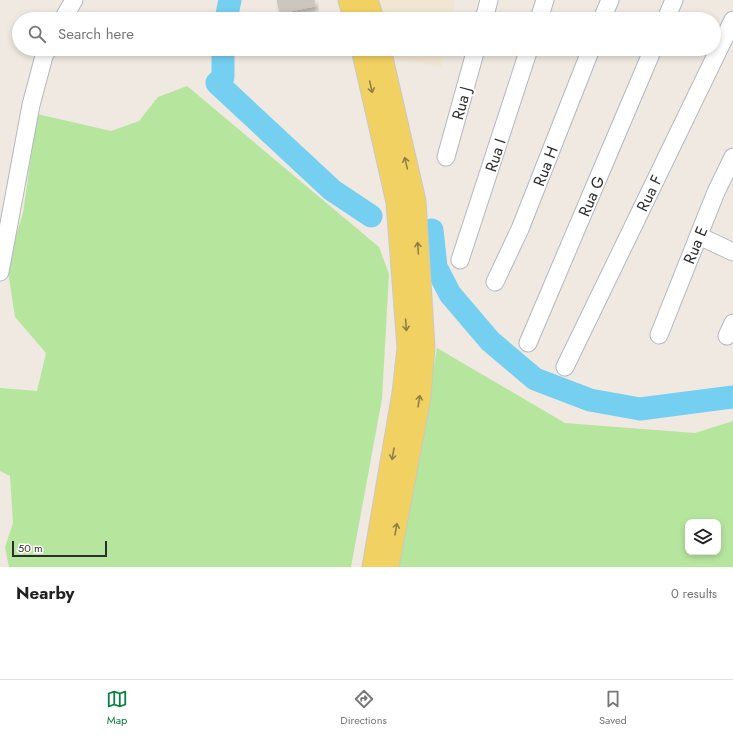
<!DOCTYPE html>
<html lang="en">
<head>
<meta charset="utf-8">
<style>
  body { margin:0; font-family:Jost,sans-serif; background:#f6f6f6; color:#222 }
  .controls { position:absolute; right:12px; bottom:12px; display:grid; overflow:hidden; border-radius:8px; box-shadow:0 2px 6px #0003 }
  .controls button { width:36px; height:36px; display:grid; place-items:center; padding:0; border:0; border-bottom:1px solid #e0e0e0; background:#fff; color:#222; font:20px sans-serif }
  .scale { position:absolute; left:12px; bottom:10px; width:95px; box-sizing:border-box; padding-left:4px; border:2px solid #2e2e2e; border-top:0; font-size:11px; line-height:14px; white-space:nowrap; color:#2e2e2e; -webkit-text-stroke:3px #fff; paint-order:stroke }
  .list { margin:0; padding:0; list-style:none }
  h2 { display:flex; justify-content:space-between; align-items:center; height:52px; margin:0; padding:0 16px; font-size:17px }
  h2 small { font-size:13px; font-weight:400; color:#767676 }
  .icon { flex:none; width:22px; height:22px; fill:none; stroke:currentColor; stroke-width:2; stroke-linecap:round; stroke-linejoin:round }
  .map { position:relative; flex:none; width:733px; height:567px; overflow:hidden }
  .search { position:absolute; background:#fff; box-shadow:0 2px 6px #0003; left:12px; right:12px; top:12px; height:44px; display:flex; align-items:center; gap:10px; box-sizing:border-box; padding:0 14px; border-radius:22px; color:#767676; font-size:15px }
  .sheet { height:112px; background:#fff }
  nav { display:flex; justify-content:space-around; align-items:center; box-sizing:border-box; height:56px; border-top:1px solid #e0e0e0; background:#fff; font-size:11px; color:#767676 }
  nav a { display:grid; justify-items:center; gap:2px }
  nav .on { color:#0b8043 }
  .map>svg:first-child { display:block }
</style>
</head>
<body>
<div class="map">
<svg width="733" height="567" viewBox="0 0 733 567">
  <defs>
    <filter id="shadow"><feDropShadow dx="2.5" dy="4.5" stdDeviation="2" flood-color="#0004"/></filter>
  </defs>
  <rect width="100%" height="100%" fill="#efe9e1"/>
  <g fill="#f0e6d1">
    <polygon points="374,0 455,0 451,19 380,19"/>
    <polygon points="386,49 445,49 441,67 387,58"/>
  </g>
  <g fill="#b6e59e" fill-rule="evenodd">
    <polygon points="187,86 379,247 389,274 382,399 351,567 9,567 5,547 13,523 10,476 0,471 0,388 37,391 46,353 15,317 7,265 23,213 37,114 111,131 139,121 158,97"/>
    <path d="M 437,348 L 565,423 L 695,433 L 733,421 L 733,567 L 397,567 ZM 688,522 L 718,522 L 718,552 L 688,552 Z"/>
  </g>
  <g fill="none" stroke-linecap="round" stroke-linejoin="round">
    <g stroke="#75cff0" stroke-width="23">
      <polyline points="226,19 230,0"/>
      <polyline points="223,49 223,77 217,83 332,190 371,216"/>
      <polyline points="432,230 436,267 450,294 490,341 535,379 590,400 640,409 733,397"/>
    </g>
  </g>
  <polygon fill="#cbc7bf" stroke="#cbc5ba" filter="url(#shadow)" points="277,0 314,0 315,6 280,13"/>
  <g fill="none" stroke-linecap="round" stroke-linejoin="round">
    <g stroke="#b4b7c1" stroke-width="19">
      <g id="minor">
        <polyline points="63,19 74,0"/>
        <polyline points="484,19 489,0"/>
        <polyline points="539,19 545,0"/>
        <polyline points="602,19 610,0"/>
        <polyline points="666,19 674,0"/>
        <polyline points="446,157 476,49"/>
        <polyline points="699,236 733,252"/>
        <polyline points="460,260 529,49"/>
        <polyline points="0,272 31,105 44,56 48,49"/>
        <polyline points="495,282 520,229 591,49"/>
        <polyline points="659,335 716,192 733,157"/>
        <polyline points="727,336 733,323"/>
        <polyline points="528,343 653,49"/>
        <polyline points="565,367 733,20"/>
      </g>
    </g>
    <g stroke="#c9c9c9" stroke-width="23">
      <g id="major">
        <polyline points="349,0 355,19"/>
        <polyline points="367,0 373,19"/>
        <polyline points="362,49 397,202 408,348 403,393 373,567"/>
        <polyline points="380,49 415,201 424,347 420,397 388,567"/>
      </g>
    </g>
    <use href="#minor" stroke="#fff" stroke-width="17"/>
    <use href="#major" stroke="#f2d163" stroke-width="21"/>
  </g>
  <defs><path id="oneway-shaft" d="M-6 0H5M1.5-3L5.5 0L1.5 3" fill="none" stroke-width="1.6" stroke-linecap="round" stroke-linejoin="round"/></defs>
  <g stroke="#908048">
    <use href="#oneway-shaft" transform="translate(371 87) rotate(77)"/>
    <use href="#oneway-shaft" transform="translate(406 163) rotate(-103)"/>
    <use href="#oneway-shaft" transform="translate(418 248) rotate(-94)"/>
    <use href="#oneway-shaft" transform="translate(406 325) rotate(86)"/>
    <use href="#oneway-shaft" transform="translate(419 401) rotate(-81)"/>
    <use href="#oneway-shaft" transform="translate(393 454) rotate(100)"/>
    <use href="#oneway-shaft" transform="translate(396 529) rotate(-80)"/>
  </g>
  <g text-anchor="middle" stroke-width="3.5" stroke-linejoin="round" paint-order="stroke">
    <g font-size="16" fill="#2e2e2e" stroke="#fff">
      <text transform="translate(461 103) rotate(-75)" y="6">Rua J</text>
      <text transform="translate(495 155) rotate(-72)" y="6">Rua I</text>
      <text transform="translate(545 166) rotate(-69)" y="6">Rua H</text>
      <text transform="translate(649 193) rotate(-64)" y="6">Rua F</text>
      <text transform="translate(591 196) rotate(-67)" y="6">Rua G</text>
      <text transform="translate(695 245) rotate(-68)" y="6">Rua E</text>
    </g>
  </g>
</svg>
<div class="controls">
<button><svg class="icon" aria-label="layers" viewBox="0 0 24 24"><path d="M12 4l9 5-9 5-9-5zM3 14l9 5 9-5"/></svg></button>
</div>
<div class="scale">50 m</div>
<div class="search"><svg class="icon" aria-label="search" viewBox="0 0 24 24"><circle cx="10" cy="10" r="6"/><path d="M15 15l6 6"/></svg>Search here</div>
</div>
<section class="sheet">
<h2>Nearby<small>0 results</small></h2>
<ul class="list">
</ul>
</section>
<nav>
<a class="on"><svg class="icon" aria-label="map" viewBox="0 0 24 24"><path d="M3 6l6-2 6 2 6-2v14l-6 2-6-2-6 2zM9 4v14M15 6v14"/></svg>Map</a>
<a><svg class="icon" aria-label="directions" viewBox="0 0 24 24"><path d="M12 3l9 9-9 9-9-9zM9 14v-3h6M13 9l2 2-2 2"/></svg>Directions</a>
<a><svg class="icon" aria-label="saved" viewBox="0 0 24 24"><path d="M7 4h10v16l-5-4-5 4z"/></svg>Saved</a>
</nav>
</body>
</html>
